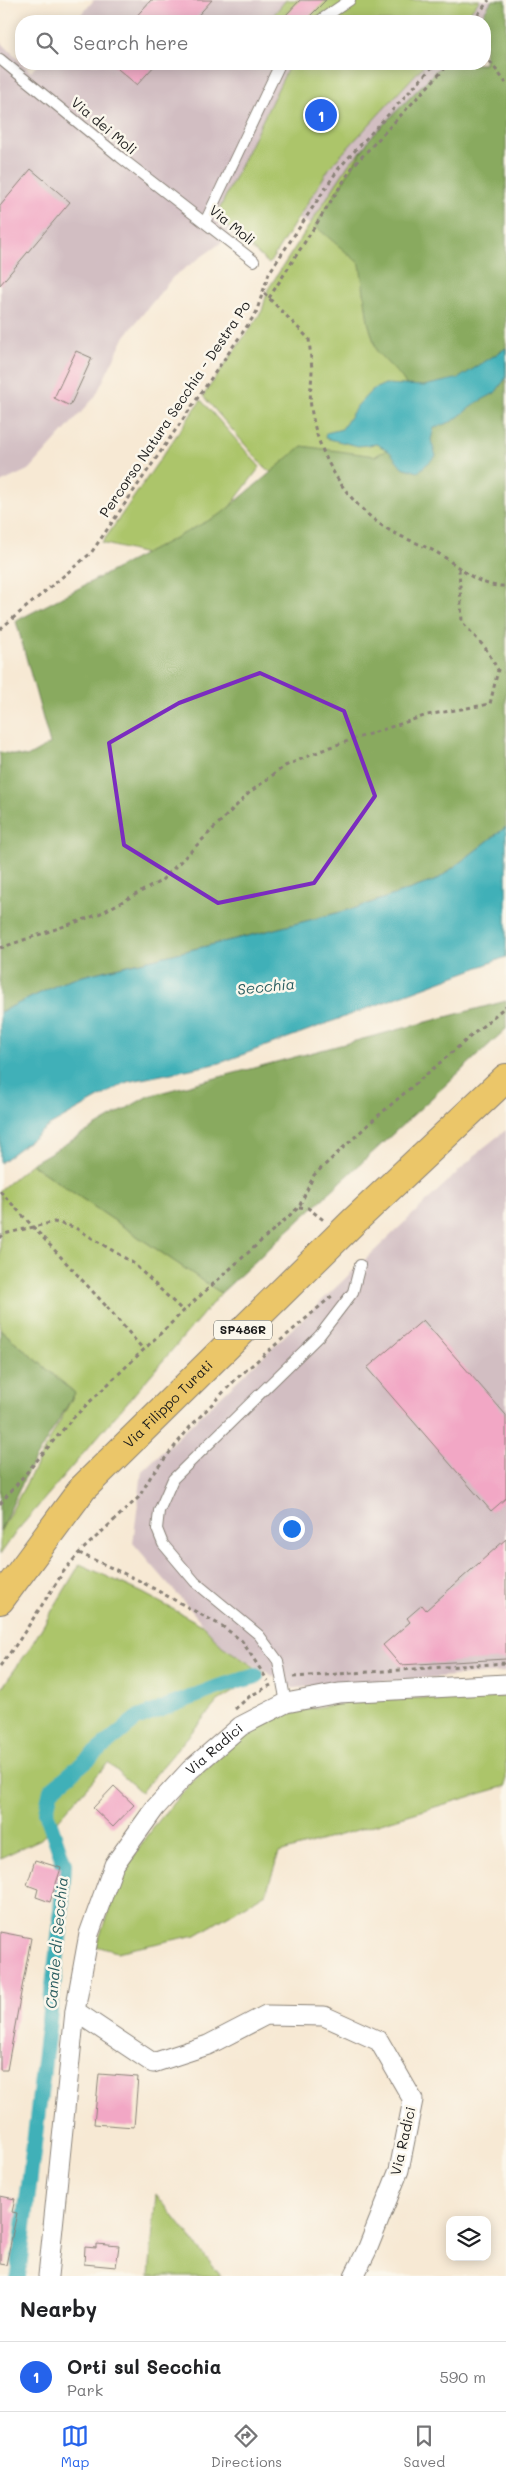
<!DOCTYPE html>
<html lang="en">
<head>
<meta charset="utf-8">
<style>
  body { margin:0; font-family:Mali,sans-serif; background:#f6f6f6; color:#202124 }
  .controls { position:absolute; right:15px; bottom:15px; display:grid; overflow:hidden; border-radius:10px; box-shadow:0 2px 12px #0003 }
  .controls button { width:45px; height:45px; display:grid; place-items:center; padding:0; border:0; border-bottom:1px solid #e0e0e0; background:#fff; color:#202124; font:25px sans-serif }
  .you { position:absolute; left:291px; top:1528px; width:18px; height:18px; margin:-12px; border:4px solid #fff; border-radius:50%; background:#1a73e8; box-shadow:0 0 0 8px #1a73e833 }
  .badge { display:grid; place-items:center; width:32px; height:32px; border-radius:50%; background:#2563eb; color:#fff; font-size:16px; font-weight:700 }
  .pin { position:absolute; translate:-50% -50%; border:2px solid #fff; box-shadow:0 1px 5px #0006 }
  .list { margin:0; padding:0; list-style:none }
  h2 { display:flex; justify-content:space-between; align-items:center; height:65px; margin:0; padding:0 20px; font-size:21px }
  h2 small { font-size:16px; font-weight:400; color:#757577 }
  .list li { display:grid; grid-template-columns:32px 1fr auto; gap:15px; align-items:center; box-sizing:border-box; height:70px; padding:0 20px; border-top:1px solid #e0e0e0 }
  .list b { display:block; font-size:19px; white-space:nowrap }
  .list p { margin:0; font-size:16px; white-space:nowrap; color:#757577 }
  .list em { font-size:16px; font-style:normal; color:#757577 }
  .icon { flex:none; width:28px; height:28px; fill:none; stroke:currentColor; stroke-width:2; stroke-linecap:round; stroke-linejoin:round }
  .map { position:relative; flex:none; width:506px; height:2276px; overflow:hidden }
  .search { position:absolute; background:#fff; box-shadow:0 2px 12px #0003; left:15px; right:15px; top:15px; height:55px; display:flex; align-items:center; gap:12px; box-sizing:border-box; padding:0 18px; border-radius:20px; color:#757577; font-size:19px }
  .sheet { height:135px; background:#fff }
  nav { display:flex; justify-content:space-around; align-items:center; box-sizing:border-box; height:70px; border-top:1px solid #e0e0e0; background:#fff; font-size:14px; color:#757577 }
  nav a { display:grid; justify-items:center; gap:2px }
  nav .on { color:#2563eb }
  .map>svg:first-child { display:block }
</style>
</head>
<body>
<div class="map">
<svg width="506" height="2276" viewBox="0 0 506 2276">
  <rect width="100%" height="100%" fill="#fbf7ec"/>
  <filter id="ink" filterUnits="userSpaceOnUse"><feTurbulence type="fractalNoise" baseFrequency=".02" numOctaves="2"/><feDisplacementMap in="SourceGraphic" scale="10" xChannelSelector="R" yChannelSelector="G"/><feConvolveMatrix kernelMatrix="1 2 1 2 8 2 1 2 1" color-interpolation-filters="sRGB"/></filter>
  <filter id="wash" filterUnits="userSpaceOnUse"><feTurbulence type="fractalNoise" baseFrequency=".0096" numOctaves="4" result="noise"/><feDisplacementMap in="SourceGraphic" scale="20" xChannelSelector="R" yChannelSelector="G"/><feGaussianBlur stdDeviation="1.12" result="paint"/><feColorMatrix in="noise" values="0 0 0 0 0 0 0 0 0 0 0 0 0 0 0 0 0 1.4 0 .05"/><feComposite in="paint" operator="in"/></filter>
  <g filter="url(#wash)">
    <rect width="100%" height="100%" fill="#f7e9d4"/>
    <g fill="#d2bec2">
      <polygon points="94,0 492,0 479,21 75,21"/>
      <polygon points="0,41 31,72 38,64 443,64 315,226 276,210 232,235 173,277 125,336 95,397 30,469 0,483"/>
      <polygon points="506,1130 506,1672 293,1688 222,1646 133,1543 142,1471 483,1148"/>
    </g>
    <g fill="#acc56b" stroke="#647044">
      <polygon points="286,0 480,0 462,21 274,21 270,19"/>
      <polygon points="290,64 425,64 330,167 269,264 216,216"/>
      <polygon points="442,64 485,64 506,634 265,468 203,396 262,311 268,289 349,164"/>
      <polygon points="201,400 260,467 207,537 157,557 102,543"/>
      <polygon points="31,1164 221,1293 16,1532 0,1555 0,1532 75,1393 0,1329 0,1190"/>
      <polygon points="80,1564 143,1593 204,1626 222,1646 264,1673 218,1701 141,1792 108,1763 41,1839 0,1858 0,1690 28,1651"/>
      <path d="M 506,1696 L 506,1786 L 279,1853 L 266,1893 L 196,1935 L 117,1952 L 96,1946 C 104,1926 110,1905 118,1885 C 145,1827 226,1732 288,1714 C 356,1695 435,1699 506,1696 Z"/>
      <polygon points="156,2194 216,2270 221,2276 149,2276"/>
    </g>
    <g fill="#89aa5f" stroke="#52633e">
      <polygon points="492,0 506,0 506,827 437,880 356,908 256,934 70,979 0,1012 0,752 27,757 50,744 16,621 221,514 302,446 375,456 416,435 421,408 402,378 377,352 368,322 360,264 315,226 370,138 443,64 485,64 485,21 479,21"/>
      <polygon points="506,1001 506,1029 221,1293 31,1164 148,1096"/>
      <polygon points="0,1329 75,1393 28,1471 0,1531"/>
    </g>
    <g fill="#40b0b8" stroke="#2e666a">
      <polygon points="506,348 506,378 495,393 476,403 453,421 434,428 431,440 436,456 418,472 402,467 390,452 377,444 358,446 325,438 326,433 342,429 357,406 372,390 385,384 424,386 459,378"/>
      <polygon points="506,827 506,957 220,1063 127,1082 49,1126 0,1163 0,1012 70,979 256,934 356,908 437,880"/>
    </g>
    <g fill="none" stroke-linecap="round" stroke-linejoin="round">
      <polyline stroke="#40b0b8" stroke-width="16" points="18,2276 60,1929 64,1864 46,1812 51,1790 136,1719 218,1687 256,1676"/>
    </g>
    <g id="blocks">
      <g fill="#f2a7c5">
        <polygon points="151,0 212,0 193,21 132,21"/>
        <polygon points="300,0 326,0 305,21 292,21 286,15"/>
        <polygon points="112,64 156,64 137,85"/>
        <polygon points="31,169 70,202 0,285 0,206"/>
        <polygon points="76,351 92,358 70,406 54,398"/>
        <polygon points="423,1320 506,1415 506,1498 491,1511 367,1368"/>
        <polygon points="506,1539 506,1659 400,1665 383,1645 410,1622 407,1618 422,1605 426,1610"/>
        <polygon points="114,1786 134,1805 113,1827 93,1808"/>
        <polygon points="35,1860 61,1868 50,1902 36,1897 38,1889 27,1885"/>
        <polygon points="0,1932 31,1938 7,2070 0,2070"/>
        <polygon points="99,2074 138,2077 134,2127 94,2124"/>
        <polygon points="0,2196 15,2199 12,2212 17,2213 6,2265 0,2264"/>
        <polygon points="96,2244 119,2246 116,2267 84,2264 85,2247 96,2248"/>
      </g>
    </g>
  </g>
  <g filter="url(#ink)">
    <use href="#blocks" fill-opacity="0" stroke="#8a8278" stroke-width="1"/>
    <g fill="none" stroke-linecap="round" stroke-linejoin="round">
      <g stroke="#8a8278" stroke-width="12">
        <g id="service">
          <polyline points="319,21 350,0"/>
          <polyline points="0,59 120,157 254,261"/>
          <polyline points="205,222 280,64"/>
          <polyline points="286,1703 278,1661 259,1635 195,1582 163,1544 157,1529 159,1511 173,1479 320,1335 353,1292 360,1265"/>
        </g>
      </g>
      <g stroke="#8a8278" stroke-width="21">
        <g id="minor">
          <polyline points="75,2011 153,2063 208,2045 266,2015 324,2016 379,2041 413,2100 399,2170 367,2250 354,2276"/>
          <path id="s1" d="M 48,2276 L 75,2011 L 89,1934 L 114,1865 L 155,1808 L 190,1770 L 241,1726 L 286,1703 L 339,1693 L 506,1684"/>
        </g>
      </g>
      <g stroke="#8a8278" stroke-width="30">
        <g id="primary">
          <path id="s2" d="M 0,1600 L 83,1488 L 353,1222 L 506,1078"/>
        </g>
      </g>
      <g stroke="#8a8278" stroke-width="3" stroke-dasharray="4 4" stroke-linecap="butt">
        <polyline points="473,21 489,0"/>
        <polyline points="485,55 506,83"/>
        <path d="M 264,293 L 309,339 C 310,349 311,359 312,369 C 312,382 309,395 311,407 C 317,454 345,501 384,527 C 401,538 419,543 436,552 C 459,565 477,588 506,586"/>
        <polyline points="269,298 354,165 449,64"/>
        <polyline points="0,629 91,553 256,313 269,273 339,168 435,64"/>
        <polyline points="0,948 97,915 161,881 250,792 285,766 330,747 427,715 490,704 498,670 486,649 462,622 459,569"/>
        <polyline points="299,1207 308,1208 326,1222"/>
        <polyline points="0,1238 4,1234 54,1222 74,1227 133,1263 183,1311"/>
        <polyline points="107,1307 143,1349"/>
        <polyline points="0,1504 72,1419 192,1303 299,1207 314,1175 372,1121 506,1006"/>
        <polyline points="79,1553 138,1580 222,1626 242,1641 268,1681"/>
        <polyline points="0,1666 18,1642 64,1571 79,1553 139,1497 151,1476 190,1427 236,1379 333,1295"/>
        <polyline points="293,1677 506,1663"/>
        <polyline points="235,1709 250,1696 271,1685"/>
      </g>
      <use href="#service" stroke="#fff" stroke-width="10"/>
      <use href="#minor" stroke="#fff" stroke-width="19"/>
      <use href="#primary" stroke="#ebc669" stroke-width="28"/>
      <polyline stroke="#8a8278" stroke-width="3" stroke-dasharray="4 4" stroke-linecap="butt" points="0,1191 107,1307"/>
    </g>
  </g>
  <path fill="none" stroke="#7b2cbf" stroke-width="4" stroke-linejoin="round" d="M 260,673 L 344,711 L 375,796 L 314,883 L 218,903 L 124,845 L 109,743 L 179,703 Z"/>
  <g text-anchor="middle" stroke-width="5" stroke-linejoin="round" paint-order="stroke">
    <rect fill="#fbf7ec" stroke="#5f5e5a" stroke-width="1" x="214" y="1320.5" width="58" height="19" rx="4"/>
    <g font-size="12" font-weight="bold" fill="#1c1c1c">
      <text x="243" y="1334">SP486R</text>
    </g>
    <g font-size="14" fill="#1c1c1c" stroke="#fbf7ec">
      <text transform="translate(104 126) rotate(40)" y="5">Via dei Moli</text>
      <text transform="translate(232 225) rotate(39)" y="5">Via Moli</text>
      <text transform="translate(175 409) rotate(-56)" y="5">Percorso Natura Secchia - Destra Po</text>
      <text dy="5" stroke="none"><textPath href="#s2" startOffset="259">Via Filippo Turati</textPath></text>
      <text dy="5" stroke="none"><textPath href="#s1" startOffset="572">Via Radici</textPath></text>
      <text transform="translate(403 2141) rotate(-77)" y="5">Via Radici</text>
    </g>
    <g font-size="15" font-style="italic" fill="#2c5f62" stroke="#fbf7ec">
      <text transform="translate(266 987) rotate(-6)" y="5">Secchia</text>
      <text transform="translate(57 1943) rotate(-85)" y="5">Canale di Secchia</text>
    </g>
  </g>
</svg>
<div class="controls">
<button><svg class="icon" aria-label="layers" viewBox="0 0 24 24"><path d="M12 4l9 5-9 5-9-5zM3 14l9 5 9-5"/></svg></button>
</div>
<div class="you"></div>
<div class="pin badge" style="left:321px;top:115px">1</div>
<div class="search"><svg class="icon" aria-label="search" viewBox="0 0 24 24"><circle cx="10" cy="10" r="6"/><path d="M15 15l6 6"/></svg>Search here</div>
</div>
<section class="sheet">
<h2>Nearby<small></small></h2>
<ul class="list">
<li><span class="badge">1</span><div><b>Orti sul Secchia</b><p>Park</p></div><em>590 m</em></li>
</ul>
</section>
<nav>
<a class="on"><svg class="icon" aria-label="map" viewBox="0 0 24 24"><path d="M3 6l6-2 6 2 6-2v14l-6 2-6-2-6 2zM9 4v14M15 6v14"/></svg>Map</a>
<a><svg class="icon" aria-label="directions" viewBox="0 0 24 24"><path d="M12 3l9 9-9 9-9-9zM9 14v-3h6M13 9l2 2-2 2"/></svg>Directions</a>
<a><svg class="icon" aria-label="saved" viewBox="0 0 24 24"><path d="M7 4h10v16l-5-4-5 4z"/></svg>Saved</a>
</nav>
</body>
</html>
